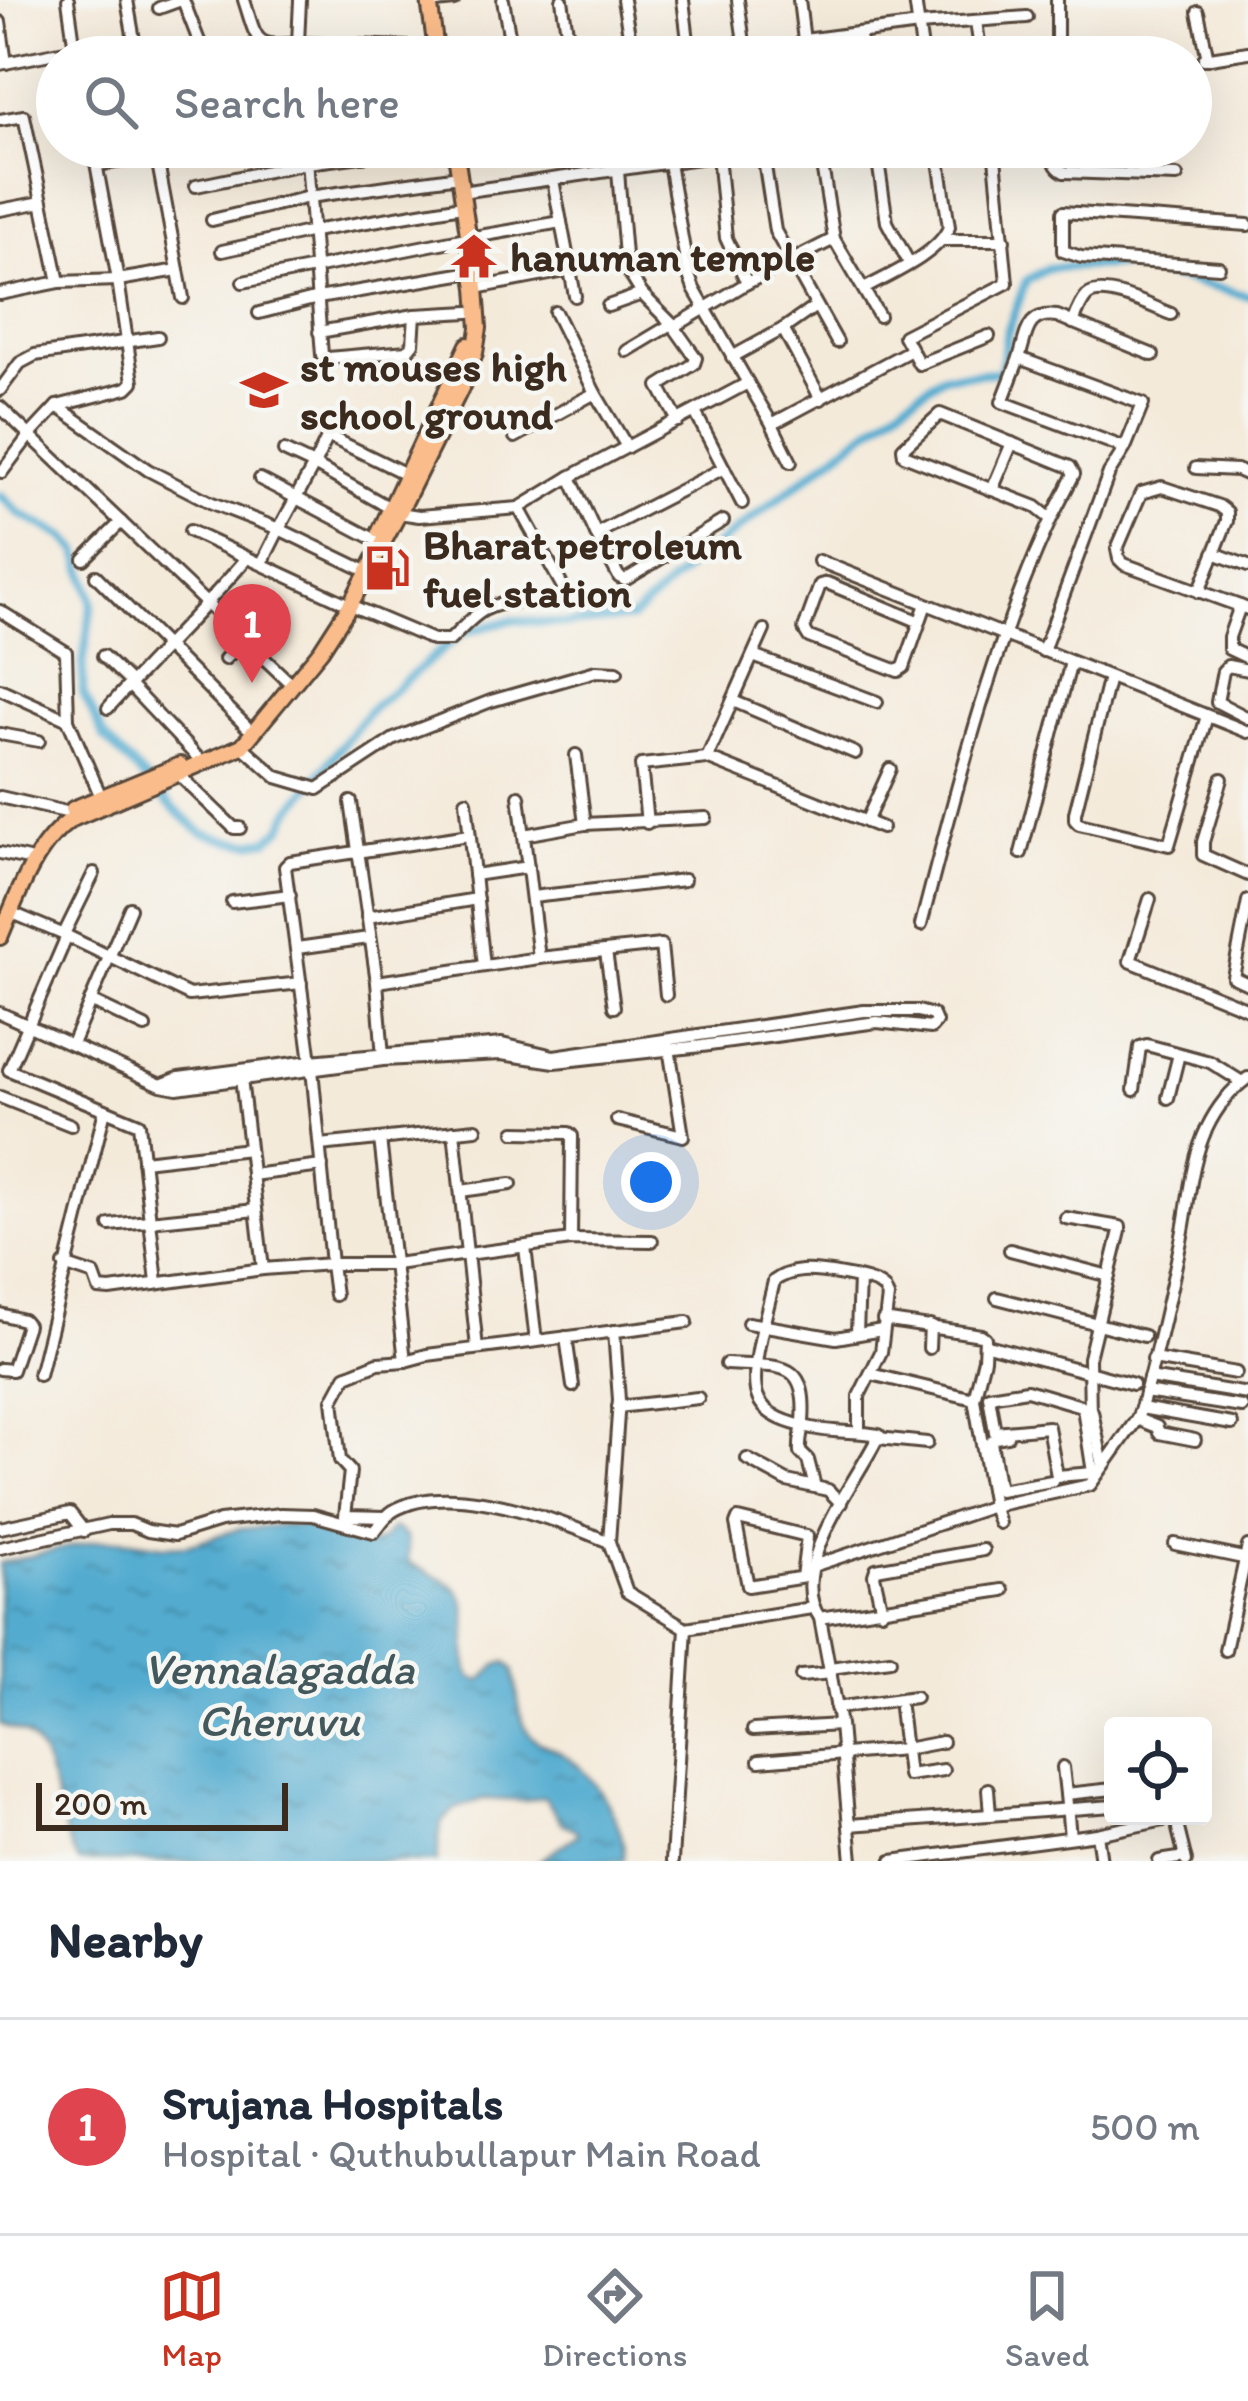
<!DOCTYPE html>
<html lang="en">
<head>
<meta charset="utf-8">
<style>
  body { margin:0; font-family:Itim,sans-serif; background:#f6f6f7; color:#1f2937 }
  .controls { position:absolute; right:36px; bottom:36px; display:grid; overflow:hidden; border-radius:12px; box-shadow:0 12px 48px #0002 }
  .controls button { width:108px; height:108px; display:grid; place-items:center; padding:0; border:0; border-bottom:3px solid #e0e1e3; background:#fff; color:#1f2937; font:60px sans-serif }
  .scale { position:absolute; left:36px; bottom:30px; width:252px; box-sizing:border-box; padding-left:12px; border:6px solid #3b2a1e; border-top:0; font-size:33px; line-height:42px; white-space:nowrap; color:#3b2a1e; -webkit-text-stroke:9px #f6f6f2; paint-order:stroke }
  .you { position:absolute; left:651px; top:1182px; width:42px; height:42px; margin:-30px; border:9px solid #fff; border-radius:50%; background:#1a73e8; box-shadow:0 0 0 18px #1a73e833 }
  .badge { display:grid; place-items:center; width:78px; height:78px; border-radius:50%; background:#c8321e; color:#fff; font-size:39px; font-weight:700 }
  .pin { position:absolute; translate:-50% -99px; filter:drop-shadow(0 3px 6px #0008) }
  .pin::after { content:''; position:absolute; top:63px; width:42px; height:36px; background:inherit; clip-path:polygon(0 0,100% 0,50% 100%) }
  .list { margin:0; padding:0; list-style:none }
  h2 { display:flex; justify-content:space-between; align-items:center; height:156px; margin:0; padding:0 48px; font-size:51px }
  h2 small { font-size:39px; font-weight:400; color:#747a83 }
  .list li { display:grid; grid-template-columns:78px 1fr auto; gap:36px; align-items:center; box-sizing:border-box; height:216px; padding:0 48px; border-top:3px solid #e0e1e3 }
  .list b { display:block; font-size:45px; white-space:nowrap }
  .list p { margin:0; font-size:39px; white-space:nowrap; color:#747a83 }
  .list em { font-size:39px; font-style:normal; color:#747a83 }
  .icon { flex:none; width:66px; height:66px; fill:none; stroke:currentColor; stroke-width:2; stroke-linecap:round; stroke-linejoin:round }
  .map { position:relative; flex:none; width:1248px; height:1861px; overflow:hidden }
  .search { position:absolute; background:#fff; box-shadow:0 12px 48px #0002; left:36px; right:36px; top:36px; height:132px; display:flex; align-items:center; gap:30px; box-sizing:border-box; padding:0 42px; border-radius:66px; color:#747a83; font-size:45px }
  .sheet { height:372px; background:#fff }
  nav { display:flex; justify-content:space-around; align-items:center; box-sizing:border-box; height:168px; border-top:3px solid #e0e1e3; background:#fff; font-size:33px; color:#747a83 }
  nav a { display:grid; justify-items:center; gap:6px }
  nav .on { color:#c8321e }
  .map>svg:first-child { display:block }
</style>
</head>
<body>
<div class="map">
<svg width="1248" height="1861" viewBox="0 0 1248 1861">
  <defs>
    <pattern id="water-ripples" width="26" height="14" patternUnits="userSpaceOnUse" patternTransform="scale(3)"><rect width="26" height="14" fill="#52acd0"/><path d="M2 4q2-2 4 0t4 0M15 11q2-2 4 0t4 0" fill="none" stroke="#458ca8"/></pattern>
  </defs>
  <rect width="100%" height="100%" fill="#f6f6f2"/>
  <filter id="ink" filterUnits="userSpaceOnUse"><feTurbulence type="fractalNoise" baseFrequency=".00833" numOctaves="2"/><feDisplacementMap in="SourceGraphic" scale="24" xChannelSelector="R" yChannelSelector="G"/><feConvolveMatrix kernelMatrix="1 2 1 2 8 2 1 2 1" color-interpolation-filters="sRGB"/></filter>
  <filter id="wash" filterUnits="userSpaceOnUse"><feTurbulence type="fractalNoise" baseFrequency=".004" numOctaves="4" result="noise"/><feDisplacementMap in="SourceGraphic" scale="48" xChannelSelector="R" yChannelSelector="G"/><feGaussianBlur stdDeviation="2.7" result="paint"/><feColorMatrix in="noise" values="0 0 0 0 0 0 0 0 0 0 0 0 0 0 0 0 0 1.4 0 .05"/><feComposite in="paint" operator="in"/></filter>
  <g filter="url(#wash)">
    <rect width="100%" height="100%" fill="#f4eada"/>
    <path fill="url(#water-ripples)" stroke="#466b77" stroke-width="3" d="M 281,1525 L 305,1526 L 372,1544 L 383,1539 L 392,1528 C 409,1533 409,1546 408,1561 C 423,1574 445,1575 458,1591 C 475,1612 460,1651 470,1677 L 481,1681 L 497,1665 L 506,1662 L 513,1669 C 519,1690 516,1714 528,1732 C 536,1744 547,1745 559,1752 C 592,1769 626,1822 624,1860 L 539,1861 L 577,1835 L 576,1830 L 562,1823 L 544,1797 L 526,1801 L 483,1799 L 455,1809 L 441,1823 L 437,1861 L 78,1861 C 55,1827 55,1757 27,1736 C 20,1731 8,1728 0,1724 L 0,1563 L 95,1541 L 124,1540 L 165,1546 L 187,1545 L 239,1529 Z"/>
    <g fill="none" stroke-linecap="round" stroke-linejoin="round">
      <polyline stroke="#52acd0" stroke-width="9" points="0,495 20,514 65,537 78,551 92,601 83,664 83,693 104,737 173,808 201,832 231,841 250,843 268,840 282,828 289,813 369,711 462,633 512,620 564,624 632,618 690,566 909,399 944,376 1001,372 1007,333 1026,281 1048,268 1127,265 1248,296"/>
    </g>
  </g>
  <g filter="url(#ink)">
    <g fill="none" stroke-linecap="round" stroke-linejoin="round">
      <g stroke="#57473a" stroke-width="16">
        <g id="minor">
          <polyline points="68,0 76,57"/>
          <polyline points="127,0 137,57"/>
          <polyline points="183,0 202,49"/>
          <path d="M 244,0 C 257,39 253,49 298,43 L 301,57"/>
          <polyline points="300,0 298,43 436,48"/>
          <polyline points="503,0 513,57"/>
          <polyline points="562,0 571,57"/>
          <polyline points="623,0 633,57"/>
          <polyline points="683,0 690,57"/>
          <polyline points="738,0 746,57"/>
          <polyline points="799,0 806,57"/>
          <polyline points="915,0 923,57"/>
          <polyline points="436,2 454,0"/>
          <polyline points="159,8 181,0"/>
          <polyline points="1198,12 1208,59"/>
          <polyline points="976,21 981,57"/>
          <polyline points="0,22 6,63"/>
          <polyline points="859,33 862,57"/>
          <polyline points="804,40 919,25 1027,17"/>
          <polyline points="1057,57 1057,0"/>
          <polyline points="1204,59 1248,52"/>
          <polyline points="0,64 75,49"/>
          <polyline points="0,120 24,116 59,282"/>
          <polyline points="306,147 322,355 328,358 407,351 413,344 415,315"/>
          <polyline points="616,147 626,268 642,294 672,324 696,358 694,364 659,386 678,421"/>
          <polyline points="762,147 775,231 837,342"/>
          <polyline points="819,147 834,239 879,316"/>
          <polyline points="876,147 887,222 909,263"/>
          <path d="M 1053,147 C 1053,158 1054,167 1064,172 L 1177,176"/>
          <polyline points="669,163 688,273 694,289 748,383"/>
          <polyline points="97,165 209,147"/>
          <polyline points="553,180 575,296"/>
          <polyline points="196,186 307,163 432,147"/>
          <polyline points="461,192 776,147"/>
          <polyline points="0,210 42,202"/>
          <polyline points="212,220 309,197 452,177"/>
          <polyline points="468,238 561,222"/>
          <polyline points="943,240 1004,240"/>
          <polyline points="222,251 313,231 456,207"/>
          <polyline points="1219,267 1081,257 1063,251 1063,212 1248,225"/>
          <polyline points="178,270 183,298"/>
          <polyline points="243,282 461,239"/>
          <polyline points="747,283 834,239"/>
          <polyline points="476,288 571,270"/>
          <path d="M 864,289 C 889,275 939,254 949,227 L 937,147"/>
          <polyline points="0,294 59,282 118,280 178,270 155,147"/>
          <polyline points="608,306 642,294"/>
          <polyline points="816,306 783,329 821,399"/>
          <polyline points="555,312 595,393 627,447"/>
          <polyline points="259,313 318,298 466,273"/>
          <path d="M 1073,323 C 1076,315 1081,302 1087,296 C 1103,282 1153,307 1171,314"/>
          <polyline points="674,327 747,283 726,238 718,155"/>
          <polyline points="319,332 415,315 469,312"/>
          <polyline points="989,336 919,364 904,336 1007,283 994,147"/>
          <polyline points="627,351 672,324"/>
          <polyline points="732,357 783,329"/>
          <path d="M 1019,358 C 1027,334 1026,312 1057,316 L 1153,355"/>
          <polyline points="0,390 20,363 35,355 158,337"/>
          <polyline points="57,406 148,470 212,503 279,529 262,563"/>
          <polyline points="0,407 288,681"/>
          <polyline points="695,412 742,503"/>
          <polyline points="772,424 791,462"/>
          <polyline points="515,437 595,393"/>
          <polyline points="284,451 314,465 328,436 406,474"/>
          <polyline points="1196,468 1237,470 1248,475"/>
          <polyline points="2,472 29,436 57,406 127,388 133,382 118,280 93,147"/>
          <polyline points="570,477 596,534"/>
          <polyline points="260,479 376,540"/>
          <polyline points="992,490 1012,443"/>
          <polyline points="723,521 625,580 619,577 596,534 724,468"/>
          <polyline points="190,531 343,602"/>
          <polyline points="1214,553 1248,566"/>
          <polyline points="84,559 121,522"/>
          <polyline points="819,561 1248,732"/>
          <polyline points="368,572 279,529 314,465 399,513 419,516 519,508"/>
          <polyline points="96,576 247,727"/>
          <polyline points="1199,592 1227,521 1227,512 1219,506 1162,487 1141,493 1117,549 1119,559 1124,564 1248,609"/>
          <polyline points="570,600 519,508 570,477 748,383 772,424 911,350"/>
          <path d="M 350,605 L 433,640 L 450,640 C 475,616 481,604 518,602"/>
          <polyline points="1240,606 1229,637 1229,649 1248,658"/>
          <polyline points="0,611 66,652 68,720"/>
          <polyline points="920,622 827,583 820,585 804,629 809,637 898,671 904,667 926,604"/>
          <polyline points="240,634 271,601"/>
          <polyline points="1043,651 1109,473 1125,448 1002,402 1019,358 1143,404 1125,448"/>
          <polyline points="103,656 131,683"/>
          <polyline points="753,656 877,702"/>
          <polyline points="225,659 245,639"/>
          <polyline points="1248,670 1228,666 1223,671 1217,702 1248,718"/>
          <polyline points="1109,677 1075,813 1075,820 1079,824 1169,845 1207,716"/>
          <polyline points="129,685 198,758"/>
          <polyline points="0,689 68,720 101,797"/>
          <polyline points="733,701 855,753"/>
          <path d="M 108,708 C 154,657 203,610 247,558"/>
          <polyline points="0,734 39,741"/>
          <polyline points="242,746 277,777 318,789 394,739 491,701 596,671 617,672"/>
          <polyline points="576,755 585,824"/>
          <polyline points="707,758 764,630"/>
          <polyline points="179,775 234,828 240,828"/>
          <polyline points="1222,779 1203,842 1203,855 1248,875"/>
          <polyline points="519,796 539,958"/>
          <polyline points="0,797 66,812"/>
          <polyline points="466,801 484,966"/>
          <polyline points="351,802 377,982 383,1057"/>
          <polyline points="866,822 890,769"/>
          <polyline points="647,823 641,765 707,758 882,828"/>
          <polyline points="524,835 585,824 706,818"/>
          <polyline points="0,853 28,859"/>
          <polyline points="1021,853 1071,662"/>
          <polyline points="474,875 528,867"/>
          <polyline points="532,897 684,880"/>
          <polyline points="1150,899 1130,961 1248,1009"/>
          <polyline points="1248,901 1233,977 1248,984"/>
          <polyline points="232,902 290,895"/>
          <polyline points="10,912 67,936 189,995 301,983"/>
          <polyline points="367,917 477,899"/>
          <path d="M 921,925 C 957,787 991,649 1051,519 L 1036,507 L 904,455 L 903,448 L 940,414 L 1070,467 L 1074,474 L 1051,519"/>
          <polyline points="64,934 94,873"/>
          <polyline points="67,936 9,1070 139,1124 157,1282"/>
          <polyline points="297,948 369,938"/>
          <polyline points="606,952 614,1007"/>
          <polyline points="377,982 539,958 661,945 666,995"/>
          <polyline points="90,1001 145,1027"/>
          <polyline points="0,1013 161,1085 177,1088 383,1060 501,1054 555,1062 702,1046 877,1022 931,1028 936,1022 933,1015 918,1011 864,1011 554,1056 502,1044 310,1061 179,1078 161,1085"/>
          <polyline points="72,1044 130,908"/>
          <polyline points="241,1078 263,1269"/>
          <polyline points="1134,1090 1140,1047 1147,1045 1210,1062 1242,1082"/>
          <polyline points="0,1097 71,1125"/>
          <polyline points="1168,1098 1179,1054"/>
          <polyline points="617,1120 683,1136 669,1048"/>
          <polyline points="454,1131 477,1348"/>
          <polyline points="515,1132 569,1133 572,1136 571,1240"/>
          <polyline points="380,1139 405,1361 427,1355 687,1322"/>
          <polyline points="320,1145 476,1129"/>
          <polyline points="143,1161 249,1149"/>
          <polyline points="252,1175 322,1166"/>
          <polyline points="461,1191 511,1184"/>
          <polyline points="1066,1218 1120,1227 1120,1231 1089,1358 1090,1417"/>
          <polyline points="110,1225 256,1210"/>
          <polyline points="525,1247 536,1341"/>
          <polyline points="1010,1250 1109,1276"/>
          <polyline points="64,1265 94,1275 99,1289 110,1290 263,1269 331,1264 312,1069 285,867 290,862 469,835"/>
          <polyline points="335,1295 331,1264 395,1264 571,1240 652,1241"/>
          <polyline points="997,1298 1144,1336"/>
          <polyline points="0,1314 23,1320 27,1325 12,1370 0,1369"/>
          <polyline points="883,1320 981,1335 985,1338 984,1359 974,1399"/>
          <polyline points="748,1323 836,1338 882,1330"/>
          <polyline points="857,1333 859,1279"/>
          <polyline points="566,1337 573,1386"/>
          <polyline points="991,1346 1133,1384"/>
          <polyline points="929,1348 930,1326"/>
          <polyline points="1153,1359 1236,1373"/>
          <path d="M 726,1364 C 778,1368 808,1356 803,1422 C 802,1433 799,1441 800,1452 L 808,1460 L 815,1487"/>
          <polyline points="871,1374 974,1399 993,1506 999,1523"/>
          <polyline points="39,1375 105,1110"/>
          <polyline points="1149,1378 1248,1394"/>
          <polyline points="1145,1392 1242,1407"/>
          <polyline points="618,1407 698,1398"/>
          <polyline points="1141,1408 1232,1424"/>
          <polyline points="1092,1411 1103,1466"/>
          <polyline points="1137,1419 1157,1427 1159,1433 1195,1440"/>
          <polyline points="1007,1436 995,1438 991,1442 999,1490 1052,1481"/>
          <polyline points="878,1438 927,1443"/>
          <polyline points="747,1459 787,1481 828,1490 841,1503"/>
          <polyline points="1093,1473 1057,1476 1048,1427 995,1432 989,1396 1027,1390 1081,1406 1083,1408 1094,1479"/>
          <polyline points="386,1517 345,1516 350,1471 340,1460 333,1400 346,1376 378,1363 405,1361"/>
          <polyline points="0,1528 70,1513 84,1531"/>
          <polyline points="609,1542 619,1400 614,1331"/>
          <polyline points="1175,1544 1248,1559"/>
          <path d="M 0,1548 L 109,1524 L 131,1524 L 148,1531 L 175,1535 L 220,1521 L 281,1514 L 313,1515 L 374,1532 C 380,1525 385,1516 393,1511 C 448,1478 555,1519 609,1542 L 627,1592 L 686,1628 L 812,1608"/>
          <path d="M 813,1566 L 993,1506 L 1090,1485 L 1137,1419 L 1141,1408 C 1157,1352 1170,1294 1182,1236 C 1189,1201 1191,1160 1207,1128 C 1216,1109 1231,1089 1248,1078"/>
          <polyline points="802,1577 807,1536 738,1519 736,1524 748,1586 811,1576"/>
          <polyline points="882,1611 874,1575 876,1569 983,1550"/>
          <polyline points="820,1618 1003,1590"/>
          <polyline points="1225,1650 1248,1546"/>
          <polyline points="830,1668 890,1660"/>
          <polyline points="801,1676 831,1673"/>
          <polyline points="836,1708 915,1697"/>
          <polyline points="900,1708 908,1775 943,1770"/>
          <polyline points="753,1730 840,1725"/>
          <polyline points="759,1761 905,1749 942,1742"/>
          <polyline points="1063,1767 1066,1794"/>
          <polyline points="988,1789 990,1815"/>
          <polyline points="849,1825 1113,1806"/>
          <polyline points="1178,1829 1186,1861"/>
          <polyline points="1097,1834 1101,1861"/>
          <polyline points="1070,1837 1066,1794 1113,1789"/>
          <polyline points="672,1861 686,1628"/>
          <path d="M 852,1861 L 840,1725 L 820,1618 C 784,1570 858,1480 879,1435 C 857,1431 834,1433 812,1428 C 792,1424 764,1417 757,1395 C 749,1369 768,1309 774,1281 C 782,1275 791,1272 802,1271 C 817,1270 874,1278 883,1288 C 886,1290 886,1294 888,1297 L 881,1352 L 859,1396 L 859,1431"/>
          <polyline points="892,1861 1097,1834 1169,1819"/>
          <polyline points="1159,1861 1185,1857"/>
        </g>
      </g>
      <g stroke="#57473a" stroke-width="20">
        <g id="major">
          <polyline points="429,0 437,57"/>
          <polyline points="380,531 468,345"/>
          <polyline points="73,809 180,765"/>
          <path d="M 0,937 C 18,895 34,845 72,819 L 242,746 L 321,650 L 350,605 L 399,513 L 462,386 L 475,353 L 479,328 L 476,288 L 455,147"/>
        </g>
      </g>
      <use href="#minor" stroke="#fff" stroke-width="10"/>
      <use href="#major" stroke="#f9bc8a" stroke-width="14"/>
    </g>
  </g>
  <defs>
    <g id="temple-bare" transform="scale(3.6)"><path d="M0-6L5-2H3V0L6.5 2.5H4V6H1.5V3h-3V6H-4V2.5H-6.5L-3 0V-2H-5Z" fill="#c8321e" stroke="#f6f6f2" stroke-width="2.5" paint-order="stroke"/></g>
    <g id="school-bare" transform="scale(3.6)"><path d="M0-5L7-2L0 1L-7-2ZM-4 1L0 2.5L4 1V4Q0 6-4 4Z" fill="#c8321e" stroke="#f6f6f2" stroke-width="2.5" paint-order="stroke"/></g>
    <g id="fuel-bare" transform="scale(3.6)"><path d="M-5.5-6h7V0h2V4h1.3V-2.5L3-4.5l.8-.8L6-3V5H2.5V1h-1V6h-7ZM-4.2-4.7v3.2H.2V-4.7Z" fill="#c8321e" stroke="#f6f6f2" stroke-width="2.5" paint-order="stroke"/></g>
  </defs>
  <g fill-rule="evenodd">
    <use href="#temple-bare" x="474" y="256"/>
    <use href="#school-bare" x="264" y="390"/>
    <use href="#fuel-bare" x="387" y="568"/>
  </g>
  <g text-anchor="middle" stroke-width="9" stroke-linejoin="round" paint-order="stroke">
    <g font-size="42" font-weight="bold" fill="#3b2a1e" stroke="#f6f6f2" text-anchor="start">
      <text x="510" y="271">hanuman temple</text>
      <text x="300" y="381">st mouses high<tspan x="300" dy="48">school ground</tspan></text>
      <text x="423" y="559">Bharat petroleum<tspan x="423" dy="48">fuel station</tspan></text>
    </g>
    <g font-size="45" font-style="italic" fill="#43585c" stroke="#f6f6f2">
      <text x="279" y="1684">Vennalagadda<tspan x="279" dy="52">Cheruvu</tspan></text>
    </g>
  </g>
</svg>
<div class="controls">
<button><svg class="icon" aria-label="locate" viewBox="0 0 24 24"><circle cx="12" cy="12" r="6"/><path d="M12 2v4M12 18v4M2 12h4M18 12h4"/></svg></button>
</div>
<div class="scale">200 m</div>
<div class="you"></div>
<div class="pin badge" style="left:252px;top:683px;background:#e0444e">1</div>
<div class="search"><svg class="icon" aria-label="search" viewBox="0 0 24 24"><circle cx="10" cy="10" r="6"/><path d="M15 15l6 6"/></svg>Search here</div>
</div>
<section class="sheet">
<h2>Nearby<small></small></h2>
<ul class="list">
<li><span class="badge" style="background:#e0444e">1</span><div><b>Srujana Hospitals</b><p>Hospital · Quthubullapur Main Road</p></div><em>500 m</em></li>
</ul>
</section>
<nav>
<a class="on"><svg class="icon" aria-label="map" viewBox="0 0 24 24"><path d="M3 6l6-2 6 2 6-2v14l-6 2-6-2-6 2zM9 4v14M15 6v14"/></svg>Map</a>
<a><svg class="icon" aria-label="directions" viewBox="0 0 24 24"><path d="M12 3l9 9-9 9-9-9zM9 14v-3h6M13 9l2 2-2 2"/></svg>Directions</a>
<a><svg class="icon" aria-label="saved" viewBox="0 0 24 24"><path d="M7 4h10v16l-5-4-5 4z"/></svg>Saved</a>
</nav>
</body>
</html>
